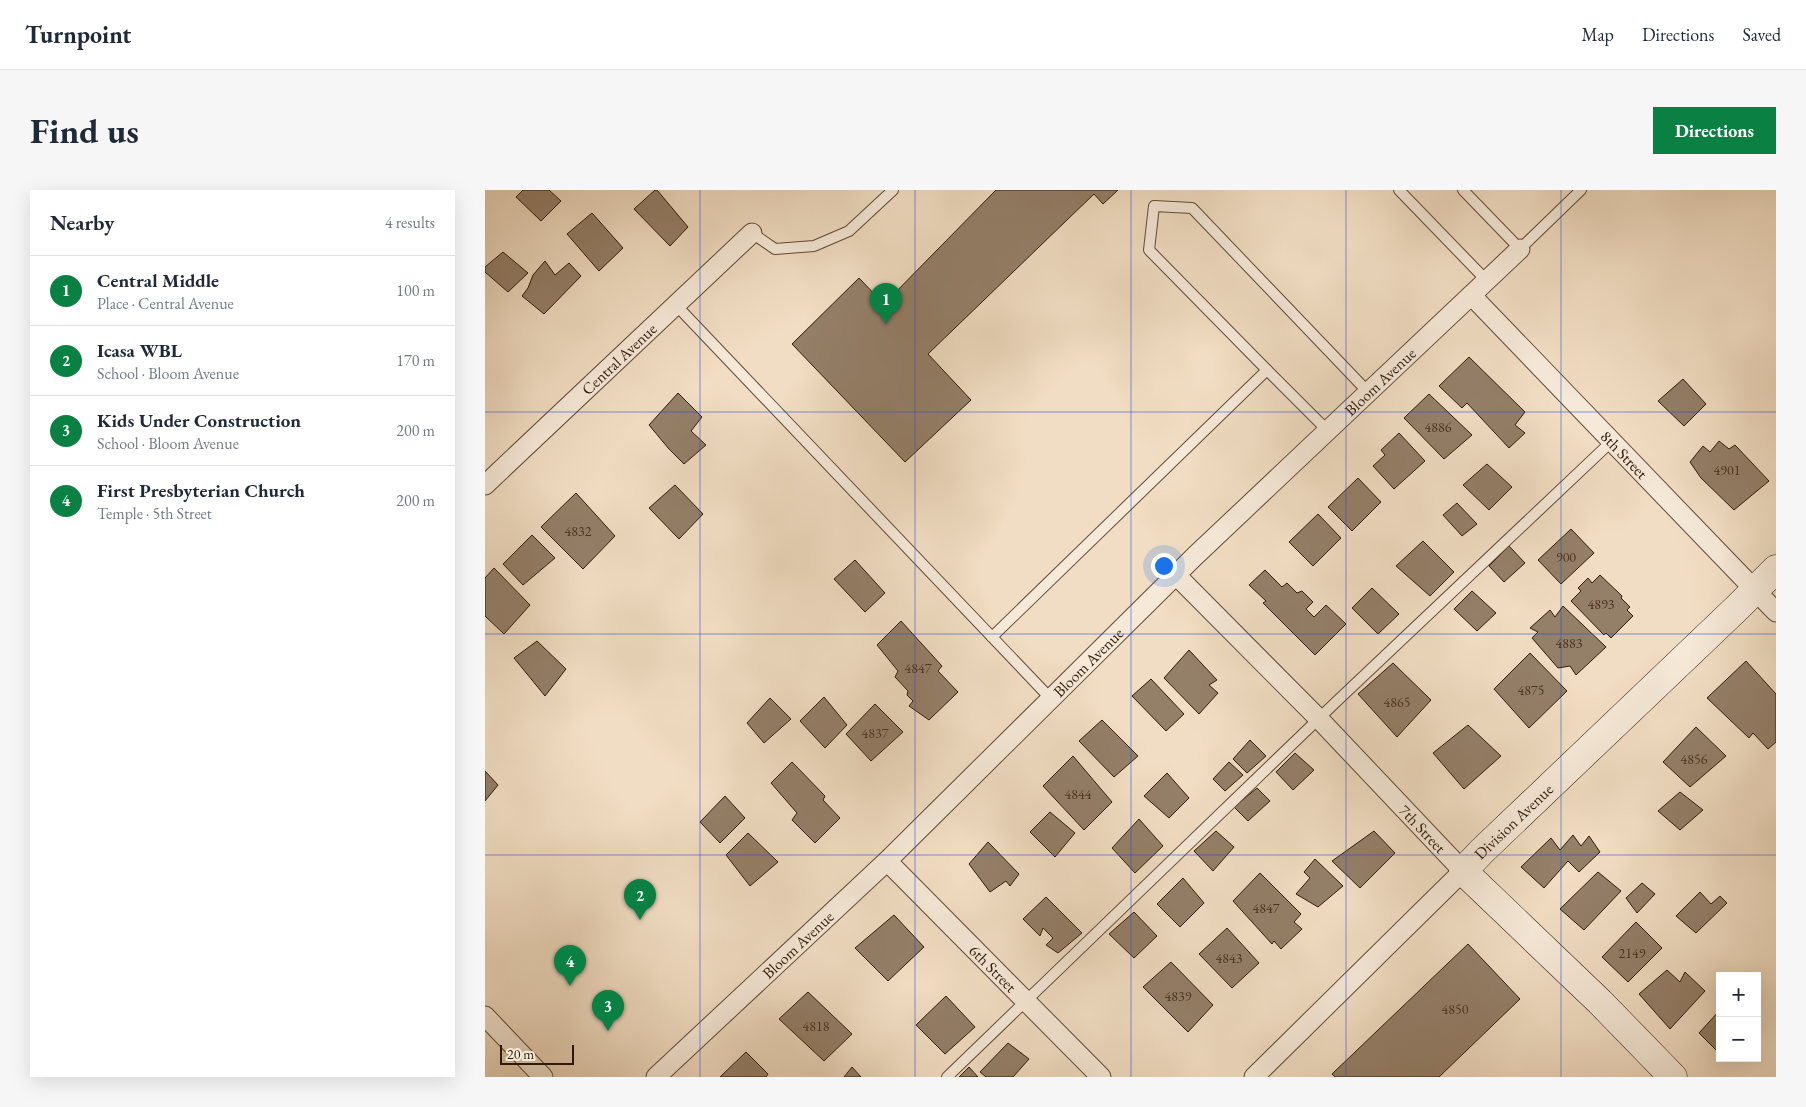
<!DOCTYPE html>
<html lang="en">
<head>
<meta charset="utf-8">
<style>
  body { margin:0; font-family:"EB Garamond",serif; background:#f6f6f7; color:#1f2937 }
  .controls { position:absolute; right:15px; bottom:15px; display:grid; overflow:hidden; border-radius:0px; box-shadow:0 5px 20px #0002 }
  .controls button { width:45px; height:45px; display:grid; place-items:center; padding:0; border:0; border-bottom:1px solid #e0e1e3; background:#fff; color:#1f2937; font:25px sans-serif }
  .scale { position:absolute; left:15px; bottom:12px; width:74px; box-sizing:border-box; padding-left:5px; border:2px solid #2f1a08; border-top:0; font-size:14px; line-height:18px; white-space:nowrap; color:#2f1a08; -webkit-text-stroke:4px #f6e9d8; paint-order:stroke }
  .you { position:absolute; left:678px; top:375px; width:18px; height:18px; margin:-12px; border:4px solid #fff; border-radius:50%; background:#1a73e8; box-shadow:0 0 0 8px #1a73e833 }
  .badge { display:grid; place-items:center; width:32px; height:32px; border-radius:50%; background:#0b8043; color:#fff; font-size:16px; font-weight:700 }
  .pin { position:absolute; translate:-50% -41px; filter:drop-shadow(0 1px 2px #0008) }
  .pin::after { content:''; position:absolute; top:26px; width:18px; height:15px; background:inherit; clip-path:polygon(0 0,100% 0,50% 100%) }
  .list { margin:0; padding:0; list-style:none }
  h2 { display:flex; justify-content:space-between; align-items:center; height:65px; margin:0; padding:0 20px; font-size:21px }
  h2 small { font-size:16px; font-weight:400; color:#747a83 }
  .list li { display:grid; grid-template-columns:32px 1fr auto; gap:15px; align-items:center; box-sizing:border-box; height:70px; padding:0 20px; border-top:1px solid #e0e1e3 }
  .list b { display:block; font-size:19px; white-space:nowrap }
  .list p { margin:0; font-size:16px; white-space:nowrap; color:#747a83 }
  .list em { font-size:16px; font-style:normal; color:#747a83 }
  .map { position:relative; flex:none; width:1291px; height:887px; overflow:hidden; border-radius:0px }
  header { display:flex; align-items:center; gap:30px; box-sizing:border-box; height:70px; padding:0 25px; background:#fff; border-bottom:1px solid #e0e1e3 }
  header strong { font-size:24px }
  nav { display:flex; gap:28px; margin-inline-start:auto; font-size:18px }
  .intro { display:flex; align-items:center; justify-content:space-between; box-sizing:border-box; height:120px; padding:0 30px }
  h1 { margin:0; font-size:35px }
  .button { padding:12px 22px; border-radius:0px; background:#0b8043; color:#fff; font-size:18px; font-weight:700 }
  main { display:flex; gap:30px; padding:0 30px }
  aside { flex:1; background:#fff; border-radius:0px; box-shadow:0 5px 20px #0002 }
  .map>svg:first-child { display:block }
</style>
</head>
<body>
<header>
<strong>Turnpoint</strong>
<nav><a>Map</a><a>Directions</a><a>Saved</a></nav>
</header>
<div class="intro"><h1>Find us</h1><a class="button">Directions</a></div>
<main>
<aside>
<h2>Nearby<small>4 results</small></h2>
<ul class="list">
<li><span class="badge">1</span><div><b>Central Middle</b><p>Place · Central Avenue</p></div><em>100 m</em></li>
<li><span class="badge">2</span><div><b>Icasa WBL</b><p>School · Bloom Avenue</p></div><em>170 m</em></li>
<li><span class="badge">3</span><div><b>Kids Under Construction</b><p>School · Bloom Avenue</p></div><em>200 m</em></li>
<li><span class="badge">4</span><div><b>First Presbyterian Church</b><p>Temple · 5th Street</p></div><em>200 m</em></li>
</ul>
</aside>
<div class="map">
<svg width="1291" height="887" viewBox="0 0 1291 887">
  <rect width="100%" height="100%" fill="#f1ddc3"/>
  <filter id="stains"><feTurbulence type="fractalNoise" baseFrequency=".004" numOctaves="4"/><feColorMatrix values="0 0 0 0 .2 0 0 0 0 .09 0 0 0 0 .02 0 0 0 .5 -.17"/></filter>
  <radialGradient id="worn" r=".72"><stop offset=".6" stop-color="#630" stop-opacity="0"/><stop offset="1" stop-color="#630" stop-opacity=".3"/></radialGradient>
  <g fill="#947f69" stroke="#2f1a08">
    <polygon points="38,0 64,0 76,11 56,31 31,7"/>
    <polygon points="170,0 172,0 203,37 185,56 149,19"/>
    <polygon points="511,0 633,0 618,14 609,4 443,164 486,210 420,272 307,154 374,88 399,114"/>
    <polygon points="107,23 138,58 114,81 82,44"/>
    <polygon points="18,62 43,83 23,102 0,82 0,77"/>
    <polygon points="60,71 70,85 84,73 96,86 59,124 37,106 43,98 48,85"/>
    <polygon points="984,167 1040,222 1030,235 1040,243 1024,258 982,213 977,218 954,196"/>
    <polygon points="1198,189 1221,214 1199,236 1173,211"/>
    <polygon points="193,203 217,227 206,241 221,255 199,274 184,259 164,235"/>
    <polygon points="944,204 987,245 959,269 919,228"/>
    <polygon points="914,243 940,271 909,299 888,276 900,265 896,260"/>
    <polygon points="1234,251 1244,259 1250,255 1284,291 1249,320 1216,288 1205,272 1218,256 1225,262"/>
    <polygon points="1002,274 1027,297 1004,320 978,295"/>
    <polygon points="873,288 896,312 867,341 843,317"/>
    <polygon points="190,295 218,324 194,349 164,318"/>
    <polygon points="91,303 130,346 98,379 56,337"/>
    <polygon points="972,313 992,334 977,346 958,325"/>
    <polygon points="833,324 856,348 828,376 804,352"/>
    <polygon points="1086,339 1109,363 1076,394 1053,370"/>
    <polygon points="47,345 70,368 38,395 18,374"/>
    <polygon points="938,351 969,382 945,406 911,376"/>
    <polygon points="1024,356 1040,373 1019,392 1004,376"/>
    <polygon points="370,370 400,403 380,422 349,389"/>
    <polygon points="9,378 45,415 19,444 0,426 0,388"/>
    <polygon points="780,380 797,397 802,393 812,403 817,401 828,412 821,419 829,427 841,415 861,434 830,465 778,413 781,411 764,395"/>
    <polygon points="1115,385 1137,406 1136,408 1145,417 1142,420 1148,426 1126,448 1121,443 1119,445 1086,411 1096,401 1093,398 1103,388 1107,393"/>
    <polygon points="887,398 914,424 893,444 867,418"/>
    <polygon points="987,401 1011,423 992,441 969,419"/>
    <polygon points="1078,416 1121,457 1091,485 1085,476 1073,478 1047,448 1053,442 1045,438 1065,420 1070,427"/>
    <polygon points="416,431 457,476 453,481 473,502 444,530 424,516 428,511 422,505 423,501 410,487 413,481 392,455"/>
    <polygon points="52,451 81,479 60,506 29,468"/>
    <polygon points="704,460 732,490 724,495 733,503 714,524 679,488"/>
    <polygon points="1045,463 1082,501 1044,538 1009,499"/>
    <polygon points="1261,471 1291,504 1291,552 1283,559 1268,543 1264,548 1222,508"/>
    <polygon points="908,473 946,510 912,547 873,504"/>
    <polygon points="666,489 699,524 681,541 647,506"/>
    <polygon points="339,507 362,535 340,558 315,531"/>
    <polygon points="285,508 306,529 279,553 262,533"/>
    <polygon points="390,514 418,542 386,571 361,544"/>
    <polygon points="617,530 653,566 629,587 594,551"/>
    <polygon points="983,535 1016,566 979,599 948,563"/>
    <polygon points="1211,537 1241,566 1205,597 1178,572"/>
    <polygon points="765,550 781,566 762,583 748,569"/>
    <polygon points="810,563 829,580 808,600 791,582"/>
    <polygon points="588,566 627,612 599,640 558,596"/>
    <polygon points="307,572 340,606 338,610 355,628 330,653 307,630 312,623 286,593"/>
    <polygon points="744,572 758,585 740,601 728,589"/>
    <polygon points="0,581 13,595 0,611"/>
    <polygon points="682,583 704,608 684,628 659,606"/>
    <polygon points="772,598 785,611 763,631 749,617"/>
    <polygon points="1195,602 1218,620 1195,640 1173,621"/>
    <polygon points="240,606 260,628 235,653 215,632"/>
    <polygon points="565,622 590,643 570,667 545,642"/>
    <polygon points="654,629 678,656 650,683 627,658"/>
    <polygon points="731,641 749,657 728,681 709,661"/>
    <polygon points="889,641 910,663 875,698 847,671"/>
    <polygon points="263,643 293,672 265,696 241,665"/>
    <polygon points="1088,645 1096,656 1104,646 1115,662 1094,682 1083,671 1059,698 1036,677 1066,648 1075,660"/>
    <polygon points="503,652 534,684 525,696 521,691 505,702 484,674"/>
    <polygon points="830,669 858,696 833,717 811,704 825,688 819,682"/>
    <polygon points="1113,682 1136,701 1099,740 1075,719"/>
    <polygon points="775,683 816,724 809,732 817,739 796,759 789,751 787,754 748,711"/>
    <polygon points="698,688 719,713 695,737 672,714"/>
    <polygon points="1157,693 1170,704 1152,723 1141,708"/>
    <polygon points="1215,702 1226,714 1235,706 1242,713 1211,743 1191,726"/>
    <polygon points="561,707 597,743 573,763 561,755 568,748 558,738 555,746 538,729"/>
    <polygon points="649,722 672,746 649,768 624,744"/>
    <polygon points="409,725 439,757 403,791 370,758"/>
    <polygon points="1151,732 1177,758 1143,792 1117,767"/>
    <polygon points="742,738 774,773 747,798 714,764"/>
    <polygon points="983,754 1035,809 954,887 850,887 847,884"/>
    <polygon points="686,772 728,815 703,842 658,797"/>
    <polygon points="1182,780 1195,792 1200,782 1220,801 1185,839 1154,804"/>
    <polygon points="323,802 367,844 339,871 294,829"/>
    <polygon points="461,806 490,837 460,864 431,835"/>
    <polygon points="1235,820 1235,864 1214,843"/>
    <polygon points="523,853 544,869 528,887 501,887 495,882"/>
    <polygon points="261,862 283,884 281,887 235,887"/>
    <polygon points="367,877 376,887 359,887"/>
    <polygon points="484,877 493,887 474,887"/>
  </g>
  <g fill="none" stroke-linecap="round" stroke-linejoin="round">
    <g stroke="#604b37" stroke-width="12">
      <g id="lane">
        <polyline points="914,0 1002,91"/>
        <polyline points="978,0 1035,59 1096,0"/>
        <polyline points="267,43 290,59 329,56 364,41 408,0"/>
        <polyline points="191,115 566,509"/>
        <polyline points="782,180 664,60 669,16 707,18 884,203"/>
        <polyline points="507,447 782,180 843,241"/>
        <polyline points="462,887 851,512 1126,252"/>
      </g>
    </g>
    <g stroke="#604b37" stroke-width="21">
      <g id="street">
        <path id="s1" d="M 987,106 L 1291,422"/>
        <path id="s2" d="M 0,295 L 267,43"/>
        <path id="s3" d="M 691,385 L 834,529 L 978,681 L 769,887"/>
        <path id="s4" d="M 402,671 L 616,887"/>
        <polyline points="0,826 58,887"/>
        <path id="s5" d="M 171,887 L 402,671 L 710,366 L 1035,59"/>
      </g>
    </g>
    <g stroke="#2f1a08" stroke-width="29">
      <g id="secondary">
        <path id="s6" d="M 1188,887 L 1115,812 L 978,681 L 997,661 L 1253,417 L 1291,379"/>
      </g>
    </g>
    <use href="#lane" stroke="#f6e9d8" stroke-width="10"/>
    <use href="#street" stroke="#f6e9d8" stroke-width="19"/>
    <use href="#secondary" stroke="#f6e9d8" stroke-width="28"/>
  </g>
  <path fill="none" stroke="#1d4ed8" stroke-width="1" stroke-opacity="0.55" d="M 215,0 L 215,887M 430,0 L 430,887M 646,0 L 646,887M 861,0 L 861,887M 1076,0 L 1076,887M 0,222 L 1291,222M 0,444 L 1291,444M 0,665 L 1291,665"/>
  <g text-anchor="middle" stroke-width="4" stroke-linejoin="round" paint-order="stroke">
    <g font-size="14" fill="#483320">
      <text x="953" y="242">4886</text>
      <text x="1242" y="285">4901</text>
      <text x="93" y="346">4832</text>
      <text x="1081" y="372">900</text>
      <text x="1116" y="419">4893</text>
      <text x="1084" y="458">4883</text>
      <text x="433" y="483">4847</text>
      <text x="1046" y="505">4875</text>
      <text x="912" y="517">4865</text>
      <text x="390" y="548">4837</text>
      <text x="1209" y="574">4856</text>
      <text x="593" y="609">4844</text>
      <text x="781" y="723">4847</text>
      <text x="1147" y="768">2149</text>
      <text x="744" y="773">4843</text>
      <text x="693" y="811">4839</text>
      <text x="970" y="824">4850</text>
      <text x="331" y="841">4818</text>
    </g>
    <g font-size="16" fill="#2f1a08" stroke="#f6e9d8">
      <text dy="6" stroke="none"><textPath href="#s2" startOffset="184">Central Avenue</textPath></text>
      <text dy="6" stroke="none"><textPath href="#s5" startOffset="1004">Bloom Avenue</textPath></text>
      <text dy="6" stroke="none"><textPath href="#s1" startOffset="220">8th Street</textPath></text>
      <text dy="6" stroke="none"><textPath href="#s5" startOffset="599">Bloom Avenue</textPath></text>
      <text dy="6" stroke="none"><textPath href="#s6" startOffset="365">Division Avenue</textPath></text>
      <text dy="6" stroke="none"><textPath href="#s3" startOffset="354">7th Street</textPath></text>
      <text dy="6" stroke="none"><textPath href="#s5" startOffset="194">Bloom Avenue</textPath></text>
      <text dy="6" stroke="none"><textPath href="#s4" startOffset="151">6th Street</textPath></text>
    </g>
  </g>
  <rect width="100%" height="100%" filter="url(#stains)"/>
  <rect width="100%" height="100%" fill="url(#worn)"/>
</svg>
<div class="controls">
<button>+</button>
<button>−</button>
</div>
<div class="scale">20 m</div>
<div class="you"></div>
<div class="pin badge" style="left:401px;top:134px">1</div>
<div class="pin badge" style="left:155px;top:730px">2</div>
<div class="pin badge" style="left:123px;top:841px">3</div>
<div class="pin badge" style="left:85px;top:796px">4</div>
</div>
</main>
</body>
</html>
